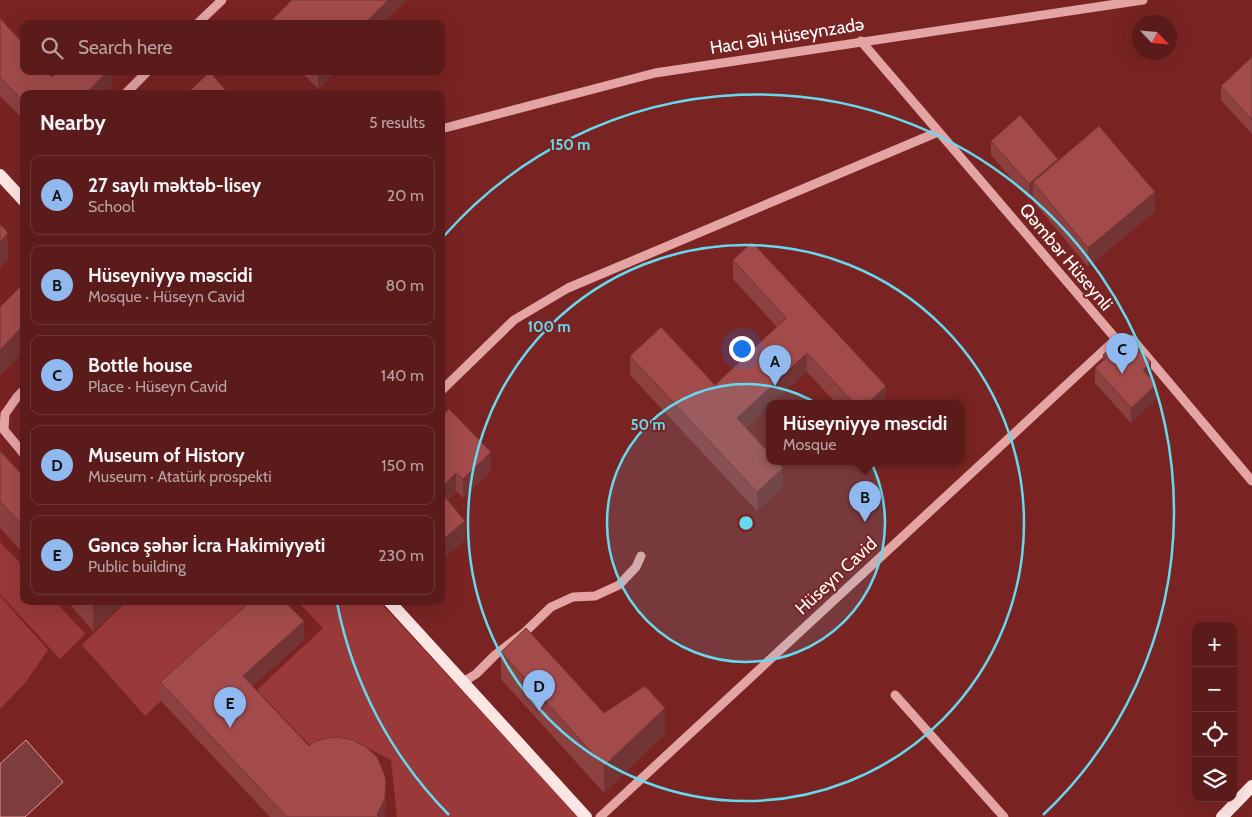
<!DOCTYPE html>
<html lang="en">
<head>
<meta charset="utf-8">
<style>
  body { margin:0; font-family:Cabin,sans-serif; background:#612423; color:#f1f3f6 }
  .controls { position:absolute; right:15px; bottom:15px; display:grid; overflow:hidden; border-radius:10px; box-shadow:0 5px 20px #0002 }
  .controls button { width:45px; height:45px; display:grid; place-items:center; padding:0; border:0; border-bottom:1px solid #703939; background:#5b1b1a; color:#f1f3f6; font:25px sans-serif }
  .compass { position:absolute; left:1132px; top:15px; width:45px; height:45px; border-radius:50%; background:#5b1b1a; box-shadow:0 5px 20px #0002; rotate:116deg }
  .you { position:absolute; left:741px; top:348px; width:18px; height:18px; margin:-12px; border:4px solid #fff; border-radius:50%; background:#1a73e8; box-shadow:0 0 0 8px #1a73e833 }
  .badge { display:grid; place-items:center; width:32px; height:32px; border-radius:50%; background:#90b9f0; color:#111; font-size:16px; font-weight:700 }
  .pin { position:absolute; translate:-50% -41px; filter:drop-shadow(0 1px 2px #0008) }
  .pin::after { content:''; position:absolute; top:26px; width:18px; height:15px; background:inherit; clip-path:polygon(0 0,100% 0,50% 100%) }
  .popup { position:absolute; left:766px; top:400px; width:198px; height:65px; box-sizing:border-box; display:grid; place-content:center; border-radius:10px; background:#5b1b1a; filter:drop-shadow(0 1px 4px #0005); font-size:16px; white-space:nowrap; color:#b8a1a2 }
  .popup b { font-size:19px; color:#f1f3f6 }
  .popup::after { content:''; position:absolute; left:50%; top:100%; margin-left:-10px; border:10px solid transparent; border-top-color:#5b1b1a }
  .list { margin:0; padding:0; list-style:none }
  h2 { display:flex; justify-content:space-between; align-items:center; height:65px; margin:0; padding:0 20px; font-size:21px }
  h2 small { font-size:16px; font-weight:400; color:#b8a1a2 }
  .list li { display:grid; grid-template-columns:32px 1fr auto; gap:15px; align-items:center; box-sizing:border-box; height:80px; margin:0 10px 10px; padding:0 10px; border:1px solid #703939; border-radius:10px }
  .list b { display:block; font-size:19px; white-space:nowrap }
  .list p { margin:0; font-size:16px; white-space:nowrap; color:#b8a1a2 }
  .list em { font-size:16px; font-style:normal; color:#b8a1a2 }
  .icon { flex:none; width:28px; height:28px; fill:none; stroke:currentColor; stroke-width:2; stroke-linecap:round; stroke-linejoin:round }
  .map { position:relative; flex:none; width:1252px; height:817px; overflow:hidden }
  .search { position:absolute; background:#5b1b1a; box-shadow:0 5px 20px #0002; left:20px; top:20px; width:425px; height:55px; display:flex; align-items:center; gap:12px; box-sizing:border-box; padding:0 18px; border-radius:10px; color:#b8a1a2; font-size:19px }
  .panel { position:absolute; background:#5b1b1a; box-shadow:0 5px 20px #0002; left:20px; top:90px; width:425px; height:515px; border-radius:10px }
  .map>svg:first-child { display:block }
</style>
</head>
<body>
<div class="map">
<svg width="1252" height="817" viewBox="0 0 1252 817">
  <rect width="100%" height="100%" fill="#792423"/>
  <g fill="#993939">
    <polygon points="0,542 24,567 24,601 55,601 85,634 60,659 0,594"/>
    <polygon points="0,596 48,650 25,683 0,709"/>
    <polygon points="127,601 268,601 145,716 82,645"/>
    <polygon points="297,601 379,601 579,817 397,817 391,760 360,744 318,754 257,690 323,628"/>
  </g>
  <polygon fill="#7c3d3c" stroke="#e59899" points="26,740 63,782 25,817 0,817 0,764"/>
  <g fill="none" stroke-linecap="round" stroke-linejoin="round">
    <g stroke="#e4a4a4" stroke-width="9">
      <polyline points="197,24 222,0"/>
      <polyline points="861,41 1116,339 1133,340 1252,481"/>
      <polyline points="125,94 148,71"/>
      <polyline points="441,129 655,73 1143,0"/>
      <polyline points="24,390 17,397 5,414 4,430 24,454"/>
      <polyline points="441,391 514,320 568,288 938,132"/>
      <polyline points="463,682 476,674 495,655 525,632 551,607 573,597 595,596 619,585 636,567 641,556"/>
      <polyline points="895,695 1004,817"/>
      <polyline points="600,817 1116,339"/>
    </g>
    <g stroke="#fce6e4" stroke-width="12">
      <polyline points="0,175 24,201"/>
      <polyline points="389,601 586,817"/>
      <polyline points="1222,817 1252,786"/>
    </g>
  </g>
  <g fill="#8c4040">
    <polygon points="0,18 52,77 112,71 112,86 104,94 24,94 24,120 0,96"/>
    <polygon points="1252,57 1252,134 1221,100 1221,86"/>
    <polygon points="300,71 336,71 318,89"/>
    <polygon points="991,141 1058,161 1155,211 1088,267 1033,201 1033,195 1029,199 991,155"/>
    <polygon points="733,260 886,403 836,403 807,372 770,403 770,406 746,428 783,487 757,511 630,375 630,356 715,385 777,327 733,279"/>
    <polygon points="1103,355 1151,377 1150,378 1156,399 1131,423 1095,383 1095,368 1103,361"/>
    <polygon points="449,409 491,470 463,498 456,491 448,500 465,540 441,560"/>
    <polygon points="0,451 24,477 24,554 0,528"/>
    <polygon points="67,601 125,601 93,631"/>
    <polygon points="304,640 252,686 309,746 386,800 384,817 270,817 160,700 160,682"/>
    <polygon points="501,652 604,713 665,734 604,793 501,679"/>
  </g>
  <g fill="#723434">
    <polygon points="388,0 407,0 383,24 364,24"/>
    <polygon points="108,71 112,71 112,86 104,94 85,94"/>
    <polygon points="318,71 336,71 318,89"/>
    <polygon points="1058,159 1058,174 1033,182 1033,195 1029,199 1029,184"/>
    <polygon points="1155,192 1155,211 1088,267 1088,248"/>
    <polygon points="8,233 8,260 0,269 0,242"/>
    <polygon points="24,325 24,352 0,376 0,350"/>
    <polygon points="807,353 807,372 773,403 770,403 770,406 737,437 737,418"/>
    <polygon points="1151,362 1151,377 1143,385 1143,370"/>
    <polygon points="1156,385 1156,399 1131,423 1131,408"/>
    <polygon points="886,386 886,403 868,403"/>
    <polygon points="491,452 491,470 463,498 463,479"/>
    <polygon points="783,468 783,487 757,511 757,492"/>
    <polygon points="456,473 456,491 441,506 441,488"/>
    <polygon points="465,521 465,540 441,560 441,541"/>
    <polygon points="97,601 125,601 93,631 93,604"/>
    <polygon points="304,621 304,640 243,695 243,676"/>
    <polygon points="665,708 665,734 604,793 604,766"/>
    <polygon points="386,781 385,817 377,817 377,815"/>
  </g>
  <g fill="#a34b4b" stroke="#723434">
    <polygon points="292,0 388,0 364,24 272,24 270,22"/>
    <polygon points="0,18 24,45 24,71 47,71 52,77 58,71 108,71 85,94 24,94 24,102 0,77"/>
    <polygon points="1252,57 1252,120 1221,86"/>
    <polygon points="210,72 229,94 186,94"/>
    <polygon points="1020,115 1058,159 1029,184 991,141"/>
    <polygon points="1099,126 1155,192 1088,248 1033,182"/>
    <polygon points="0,224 8,233 0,242"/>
    <polygon points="752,242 886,386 868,403 854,403 807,353 737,418 770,454 770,461 777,461 783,468 757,492 630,356 661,327 715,385 786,318 733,260"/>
    <polygon points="24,283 24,325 0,350 0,307"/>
    <polygon points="1125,334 1151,362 1143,370 1156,385 1131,408 1095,368 1106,358 1103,355"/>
    <polygon points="449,409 491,452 463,479 456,473 441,488 441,416"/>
    <polygon points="0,451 24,477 24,527 0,501"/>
    <polygon points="441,492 465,521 441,541"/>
    <polygon points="91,601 97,601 93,604"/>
    <polygon points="251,601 284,601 304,621 243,676 309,746 315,741 327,738 337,737 353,740 366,747 377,757 384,773 386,781 385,798 377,815 379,817 287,817 160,682"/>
    <polygon points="526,628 604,713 645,686 665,708 604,766 501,652"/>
  </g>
  <circle cx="746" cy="523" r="139" fill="#67d9ef" fill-opacity=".12"/>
  <g fill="none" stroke="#67d9ef" stroke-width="2.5">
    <circle cx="746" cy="523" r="139"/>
    <circle cx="746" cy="523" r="278"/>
    <path d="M449 815A417 417 0 0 1 337 603M444 236A417 417 0 1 1 1043 815"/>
  </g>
  <g text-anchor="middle" stroke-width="4" stroke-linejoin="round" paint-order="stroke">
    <g font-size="18" fill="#fff" stroke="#792423">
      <text transform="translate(787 36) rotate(-9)" y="6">Hacı Əli Hüseynzadə</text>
      <text transform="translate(1066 257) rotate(50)" y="6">Qəmbər Hüseynli</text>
      <text transform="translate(836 576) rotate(-43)" y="6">Hüseyn Cavid</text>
    </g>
  </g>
  <circle cx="746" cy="523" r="8" fill="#67d9ef" stroke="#792423" stroke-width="2.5"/>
  <g font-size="15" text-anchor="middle" font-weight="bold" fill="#67d9ef" stroke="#792423" stroke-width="4" stroke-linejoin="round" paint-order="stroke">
    <text x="570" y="150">150 m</text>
    <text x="549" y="332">100 m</text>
    <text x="648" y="430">50 m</text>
  </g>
</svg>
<div class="controls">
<button>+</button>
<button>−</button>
<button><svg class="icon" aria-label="locate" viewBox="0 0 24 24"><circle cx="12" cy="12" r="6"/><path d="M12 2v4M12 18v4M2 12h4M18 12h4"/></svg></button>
<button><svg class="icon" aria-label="layers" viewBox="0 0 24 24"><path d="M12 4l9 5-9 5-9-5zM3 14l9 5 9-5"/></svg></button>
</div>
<svg class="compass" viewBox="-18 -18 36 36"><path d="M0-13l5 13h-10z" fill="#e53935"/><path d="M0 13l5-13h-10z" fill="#b8a1a2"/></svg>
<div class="you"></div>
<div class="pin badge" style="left:775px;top:386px">A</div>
<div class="pin badge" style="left:865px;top:522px">B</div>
<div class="popup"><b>Hüseyniyyə məscidi</b>Mosque</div>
<div class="pin badge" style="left:1122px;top:374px">C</div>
<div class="pin badge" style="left:539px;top:711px">D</div>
<div class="pin badge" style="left:230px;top:728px">E</div>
<div class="search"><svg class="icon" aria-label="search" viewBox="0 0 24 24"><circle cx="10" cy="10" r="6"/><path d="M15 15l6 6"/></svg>Search here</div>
<section class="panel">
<h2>Nearby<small>5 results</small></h2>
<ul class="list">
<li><span class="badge">A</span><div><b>27 saylı məktəb-lisey</b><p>School</p></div><em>20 m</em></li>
<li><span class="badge">B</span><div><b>Hüseyniyyə məscidi</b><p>Mosque · Hüseyn Cavid</p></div><em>80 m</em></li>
<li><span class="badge">C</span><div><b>Bottle house</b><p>Place · Hüseyn Cavid</p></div><em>140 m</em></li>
<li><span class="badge">D</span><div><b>Museum of History</b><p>Museum · Atatürk prospekti</p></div><em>150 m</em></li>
<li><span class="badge">E</span><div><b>Gəncə şəhər İcra Hakimiyyəti</b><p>Public building</p></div><em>230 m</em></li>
</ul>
</section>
</div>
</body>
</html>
